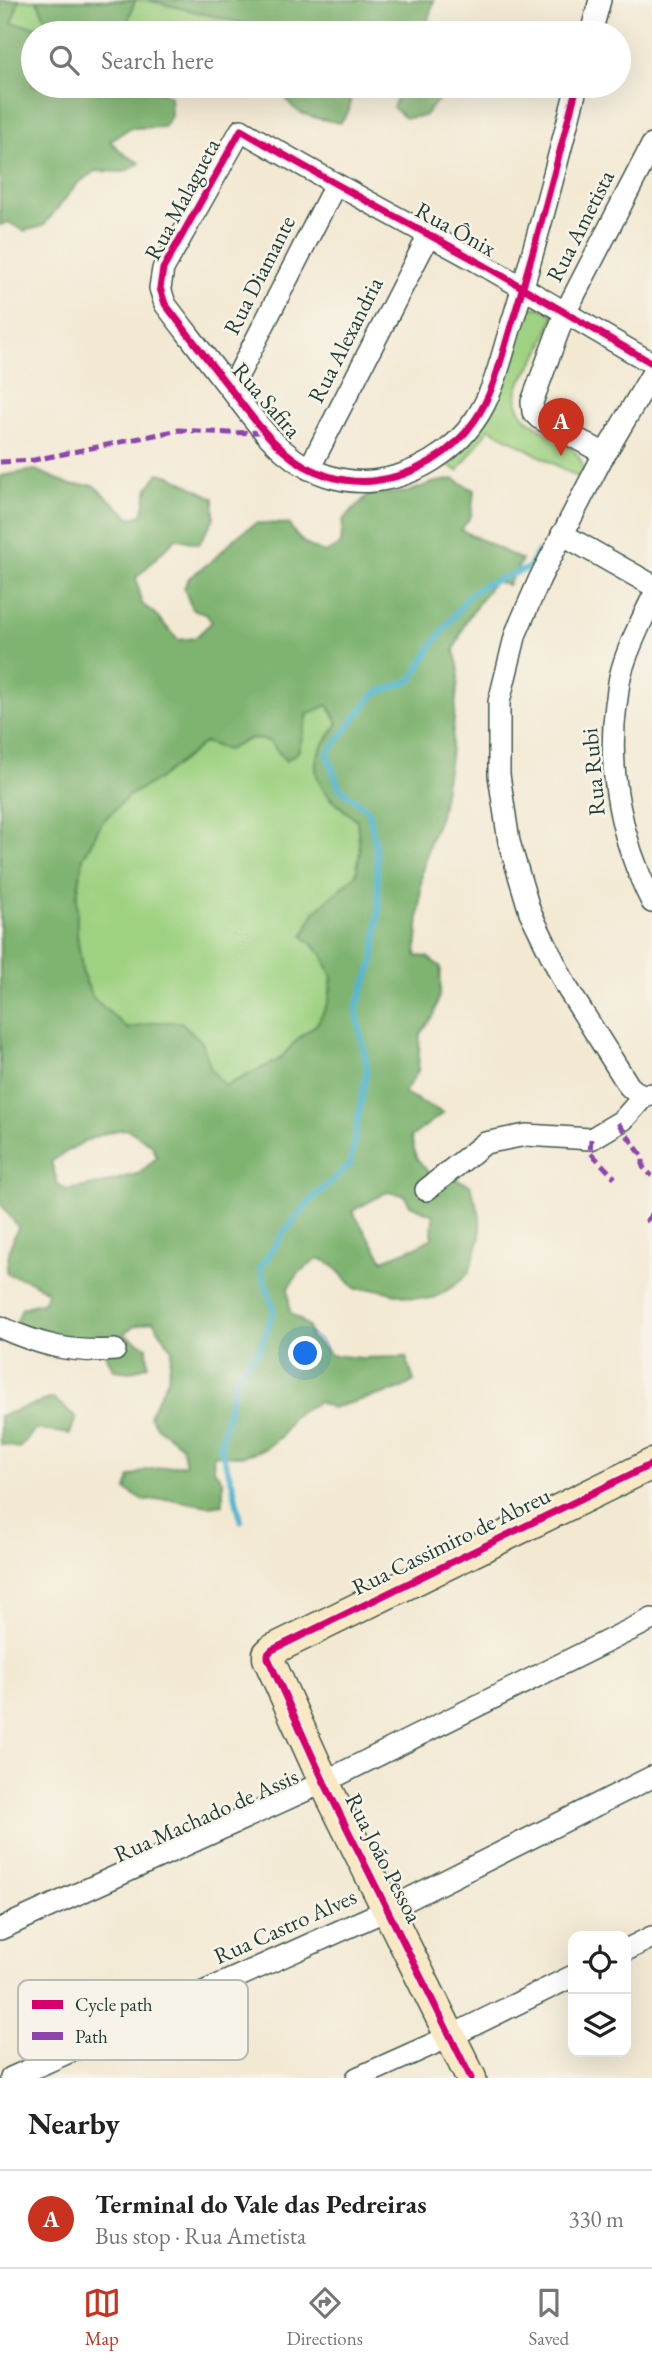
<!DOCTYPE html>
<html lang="en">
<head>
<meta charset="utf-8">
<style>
  body { margin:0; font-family:"EB Garamond",serif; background:#f6f6f6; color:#222 }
  .controls { position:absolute; right:21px; bottom:21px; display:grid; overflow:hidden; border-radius:14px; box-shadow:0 7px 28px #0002 }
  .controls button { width:63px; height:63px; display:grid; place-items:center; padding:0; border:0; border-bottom:2px solid #e0e0e0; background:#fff; color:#222; font:35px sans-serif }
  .you { position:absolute; left:306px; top:1354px; width:24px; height:24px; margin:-18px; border:5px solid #fff; border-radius:50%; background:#1a73e8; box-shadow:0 0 0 10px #1a73e833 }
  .badge { display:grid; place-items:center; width:46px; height:46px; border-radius:50%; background:#c8321e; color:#fff; font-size:23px; font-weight:700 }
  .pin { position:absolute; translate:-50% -58px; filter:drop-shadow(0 2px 4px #0008) }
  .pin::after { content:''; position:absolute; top:37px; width:24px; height:21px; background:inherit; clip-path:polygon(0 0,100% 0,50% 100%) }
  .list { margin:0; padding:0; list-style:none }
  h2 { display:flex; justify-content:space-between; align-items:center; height:91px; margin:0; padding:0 28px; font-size:30px }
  h2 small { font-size:23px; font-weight:400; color:#767676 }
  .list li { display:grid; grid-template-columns:46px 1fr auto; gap:21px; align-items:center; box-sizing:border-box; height:98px; padding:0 28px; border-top:2px solid #e0e0e0 }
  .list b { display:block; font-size:26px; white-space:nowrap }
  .list p { margin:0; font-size:23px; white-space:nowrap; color:#767676 }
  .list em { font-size:23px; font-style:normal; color:#767676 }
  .icon { flex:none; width:38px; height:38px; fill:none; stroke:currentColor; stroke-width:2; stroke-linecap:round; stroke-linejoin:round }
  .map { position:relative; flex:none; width:652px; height:2078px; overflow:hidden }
  .search { position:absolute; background:#fff; box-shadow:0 7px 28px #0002; left:21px; right:21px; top:21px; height:77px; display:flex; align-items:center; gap:18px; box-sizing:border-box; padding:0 24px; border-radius:38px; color:#767676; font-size:26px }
  .sheet { height:189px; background:#fff }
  nav { display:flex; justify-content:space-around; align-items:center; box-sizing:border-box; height:98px; border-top:2px solid #e0e0e0; background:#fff; font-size:19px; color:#767676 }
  nav a { display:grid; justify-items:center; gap:4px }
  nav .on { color:#c8321e }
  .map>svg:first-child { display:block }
</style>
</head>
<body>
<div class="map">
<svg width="652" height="2078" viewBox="0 0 652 2078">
  <rect width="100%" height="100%" fill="#f7f3e8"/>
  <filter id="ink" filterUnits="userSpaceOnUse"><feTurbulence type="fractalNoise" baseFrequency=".0143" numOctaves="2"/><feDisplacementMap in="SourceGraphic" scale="14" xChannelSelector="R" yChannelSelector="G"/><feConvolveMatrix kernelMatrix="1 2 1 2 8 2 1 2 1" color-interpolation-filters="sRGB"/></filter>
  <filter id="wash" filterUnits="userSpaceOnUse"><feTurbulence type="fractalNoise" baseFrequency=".00686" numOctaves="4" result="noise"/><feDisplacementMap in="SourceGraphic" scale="28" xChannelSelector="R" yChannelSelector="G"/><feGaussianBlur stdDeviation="1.57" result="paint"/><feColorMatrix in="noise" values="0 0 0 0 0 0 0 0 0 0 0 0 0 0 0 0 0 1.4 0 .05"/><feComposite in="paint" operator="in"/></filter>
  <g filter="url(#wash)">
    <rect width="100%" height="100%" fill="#f3e9d3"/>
    <g fill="#9ed181" stroke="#5e875a" stroke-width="2">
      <polygon points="0,0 37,0 51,29 0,22"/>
      <polygon points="135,0 278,0 266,33 162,33 128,21"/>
      <path d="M 533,307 L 545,309 L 554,316 L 540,352 L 519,384 C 501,438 591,428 583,480 L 489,428 L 458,471 L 445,463 L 493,410 L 514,337 L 525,310 Z"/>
      <polygon points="328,704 338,723 317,757 330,799 357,820 360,852 356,875 346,885 322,954 332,977 329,1001 317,1024 298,1039 279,1060 225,1086 211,1070 202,1042 155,1022 128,1029 93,998 83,976 77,935 77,896 83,858 102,822 128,796 160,778 205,742 227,750 251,738 269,741 286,761 298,752 308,714"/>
    </g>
    <g fill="#7eb36f" stroke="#4e7852" stroke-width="2" fill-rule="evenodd">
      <polygon points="0,0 19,0 12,23 50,29 37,0 135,0 124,33 33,33 33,86 147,86 170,96 171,116 164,127 130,128 110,141 125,155 140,163 124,172 95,171 77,184 43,226 24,231 8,222 0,225"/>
      <polygon points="147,0 434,0 424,33 266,33 267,29"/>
      <path d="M 274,86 L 352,86 L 349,111 L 340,123 C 312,116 292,119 281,87 Z"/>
      <polygon points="402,86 447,86 439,99 424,116 405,118 393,107"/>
      <path d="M 35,470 L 71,485 L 93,485 L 131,518 L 142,515 L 148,488 L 159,473 L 171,476 L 214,498 L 214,518 L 199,544 L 176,538 L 136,578 L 142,604 L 155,614 L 178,640 L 195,638 L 212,622 L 205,613 L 192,609 L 184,588 L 189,578 L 213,560 L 236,537 L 256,523 L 289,524 C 297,540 308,547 325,553 L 341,544 L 343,520 L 368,495 L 408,492 L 432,483 L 454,479 L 474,490 L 471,516 L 461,530 L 522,560 L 508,585 L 494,581 L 466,621 L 454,650 L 459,670 L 450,758 L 440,816 L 430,841 L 422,872 L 416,956 L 427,957 L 441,967 L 440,993 L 434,1015 L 420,1034 L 418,1071 L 404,1093 L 443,1113 L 411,1137 L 416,1157 L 432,1177 L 456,1179 L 470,1185 L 480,1216 L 480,1237 L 469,1273 L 454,1286 L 432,1299 L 413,1298 L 376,1289 L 356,1289 C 341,1276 336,1264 319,1258 L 300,1272 L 288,1288 L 290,1312 L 308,1326 L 311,1337 L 331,1355 L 362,1358 L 406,1357 L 414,1381 L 401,1389 L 332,1408 L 318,1402 L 292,1417 L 282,1435 L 265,1449 L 243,1456 L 213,1455 L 214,1469 L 223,1482 L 223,1504 L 208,1506 L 169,1499 L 145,1501 L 126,1490 L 130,1477 L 146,1470 L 186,1464 L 181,1445 L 158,1428 L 149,1416 L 168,1379 L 172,1349 L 153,1321 L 135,1326 L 124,1334 L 147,1347 L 148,1365 L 131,1372 L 114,1370 L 104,1352 L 106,1337 L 95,1340 L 77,1351 L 45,1356 L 44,1337 L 16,1324 L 22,1308 L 44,1302 L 47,1292 C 36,1281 21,1279 6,1273 L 10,1247 L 18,1227 L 0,1203 L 0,476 ZM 328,705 L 338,723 C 332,733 320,746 317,757 C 310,787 337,804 357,820 L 360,852 L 356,875 L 315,911 L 303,936 L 322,954 L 332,977 L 329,1001 L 317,1024 L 298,1039 L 279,1060 L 225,1086 L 211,1070 L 202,1042 L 181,1022 L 155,1022 L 128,1029 L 93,998 L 83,976 L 77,935 L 77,896 L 83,858 L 102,822 L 128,796 L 160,778 L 205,742 L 227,750 L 251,738 L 269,741 L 286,761 L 298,752 L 308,714 ZM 127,1129 L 152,1145 L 157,1157 L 140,1173 L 105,1183 L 67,1190 L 58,1184 L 51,1162 C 72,1147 100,1131 127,1129 ZM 387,1192 L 404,1195 L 410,1205 L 433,1215 L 432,1238 L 416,1247 L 383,1260 L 352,1211 Z"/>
      <polygon points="53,1398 76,1417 70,1434 36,1429 19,1448 0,1444 0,1416"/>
    </g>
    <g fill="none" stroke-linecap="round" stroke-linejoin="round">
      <polyline stroke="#51b6d0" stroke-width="6" points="241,1521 233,1485 220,1447 236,1376 260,1348 274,1310 260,1268 282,1235 309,1202 350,1164 367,1068 356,1008 373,963 379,910 376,849 369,811 339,787 327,754 374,694 412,680 432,646 469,595 484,585 526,569 530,567 538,552"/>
    </g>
  </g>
  <g filter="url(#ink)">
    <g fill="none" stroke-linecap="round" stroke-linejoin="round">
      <g stroke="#3f574c" stroke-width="24">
        <g id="street">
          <polyline points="591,33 600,0"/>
          <path d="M 577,86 C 556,166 536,247 511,326 C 501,358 494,393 475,420 C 453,453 413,477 373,481 C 342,484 309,473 285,452 C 266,436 251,416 236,396 C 212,366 189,335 165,304 L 160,288 L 163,269 L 241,130 C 317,175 395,216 473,259 C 533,293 592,329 652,363"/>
          <path d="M 652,374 L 600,462 L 540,578 L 516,633 L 499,702 L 499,775 L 509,842 L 530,912 L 566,986 L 629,1086 C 636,1093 642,1096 652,1094"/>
          <polyline points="231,389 335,185"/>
          <polyline points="605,454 539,418 533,412 532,402 565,313 652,145"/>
          <polyline points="309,469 429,235"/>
          <polyline points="562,534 652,585"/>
          <path d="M 652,599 C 641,622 628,647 621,673 C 618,683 618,694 616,704 C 607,771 621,841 652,902"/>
          <polyline points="426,1190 485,1143 526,1135 591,1139 623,1120 645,1095"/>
          <path d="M 0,1327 C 40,1345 71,1353 115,1350"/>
          <polyline points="0,1929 324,1782 652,1619"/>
          <polyline points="626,1950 652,1937"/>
          <polyline points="11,2078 389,1909 652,1777"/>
          <polyline points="357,2078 451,2036 573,1976"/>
        </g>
      </g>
      <g stroke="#3f574c" stroke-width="33">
        <polyline id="secondary" points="471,2078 324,1782 268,1658 268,1654 272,1650 652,1464"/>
      </g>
      <use href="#street" stroke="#fff" stroke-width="21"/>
      <use href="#secondary" stroke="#f8e8c3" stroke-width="30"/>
      <g stroke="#8e44ad" stroke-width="5" stroke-dasharray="10 5" stroke-linecap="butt">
        <polyline points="0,462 34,460 179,430 229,433 264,432"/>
        <polyline points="618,1123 643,1157 643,1167 652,1176"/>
        <polyline points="591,1139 590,1152 615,1178"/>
        <polyline points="652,1214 647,1220 652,1225"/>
      </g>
      <g stroke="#f7f3e8" stroke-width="11">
        <g id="cycleway">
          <path d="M 577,86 C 556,166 536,247 511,326 C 501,358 494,393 475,420 C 453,453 413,477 373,481 C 342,484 309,473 285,452 C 266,436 251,416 236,396 C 212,366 189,335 165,304 L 160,288 L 163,269 L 241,130 C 317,175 395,216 473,259 C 533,293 592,329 652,363"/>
          <polyline points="471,2078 324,1782 268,1658 268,1654 272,1650 652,1464"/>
        </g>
      </g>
      <use href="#cycleway" stroke="#d6006c" stroke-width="7"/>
    </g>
  </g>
  <g text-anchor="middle" stroke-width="5" stroke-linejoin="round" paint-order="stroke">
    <g font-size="23" fill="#1f3d34" stroke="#f7f3e8">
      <text transform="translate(182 199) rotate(-62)" y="8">Rua Malagueta</text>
      <text transform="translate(580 226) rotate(-63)" y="8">Rua Ametista</text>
      <text transform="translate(456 229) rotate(29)" y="8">Rua Ônix</text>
      <text transform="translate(259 275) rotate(-63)" y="8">Rua Diamante</text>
      <text transform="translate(345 340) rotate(-63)" y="8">Rua Alexandria</text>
      <text transform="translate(267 400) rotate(49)" y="8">Rua Safira</text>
      <text transform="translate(593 772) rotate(-95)" y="8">Rua Rubi</text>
      <text transform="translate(451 1541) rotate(-26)" y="8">Rua Cassimiro de Abreu</text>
      <text transform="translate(206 1815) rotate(-24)" y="8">Rua Machado de Assis</text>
      <text transform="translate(384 1858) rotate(63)" y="8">Rua João Pessoa</text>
      <text transform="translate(285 1926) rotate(-24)" y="8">Rua Castro Alves</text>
    </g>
  </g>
  <rect x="18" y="1980" width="230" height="80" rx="10" fill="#f7f3e8" stroke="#b6bcb2" stroke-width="2"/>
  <rect x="32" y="2000" width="31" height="9" fill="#d6006c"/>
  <rect x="32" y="2032" width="31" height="8" fill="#8e44ad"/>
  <g font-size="19" fill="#1f3d34">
    <text x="75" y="2011">Cycle path</text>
    <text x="75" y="2043">Path</text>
  </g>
</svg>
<div class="controls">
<button><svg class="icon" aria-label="locate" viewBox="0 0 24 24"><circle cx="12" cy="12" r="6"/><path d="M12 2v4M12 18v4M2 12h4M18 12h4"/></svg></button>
<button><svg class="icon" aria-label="layers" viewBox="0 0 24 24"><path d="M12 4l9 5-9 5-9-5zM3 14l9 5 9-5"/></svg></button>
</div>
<div class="you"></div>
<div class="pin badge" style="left:561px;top:456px">A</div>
<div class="search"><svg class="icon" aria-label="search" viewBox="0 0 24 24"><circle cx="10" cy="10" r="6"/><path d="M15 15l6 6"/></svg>Search here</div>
</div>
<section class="sheet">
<h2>Nearby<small></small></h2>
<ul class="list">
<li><span class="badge">A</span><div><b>Terminal do Vale das Pedreiras</b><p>Bus stop · Rua Ametista</p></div><em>330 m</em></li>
</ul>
</section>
<nav>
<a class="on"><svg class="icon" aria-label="map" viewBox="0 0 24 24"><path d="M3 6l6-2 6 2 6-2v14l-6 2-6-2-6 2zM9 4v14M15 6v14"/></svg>Map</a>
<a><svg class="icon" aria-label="directions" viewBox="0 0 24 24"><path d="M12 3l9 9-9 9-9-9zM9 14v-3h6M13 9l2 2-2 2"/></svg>Directions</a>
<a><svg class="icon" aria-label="saved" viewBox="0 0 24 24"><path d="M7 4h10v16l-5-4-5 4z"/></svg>Saved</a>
</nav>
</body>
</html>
